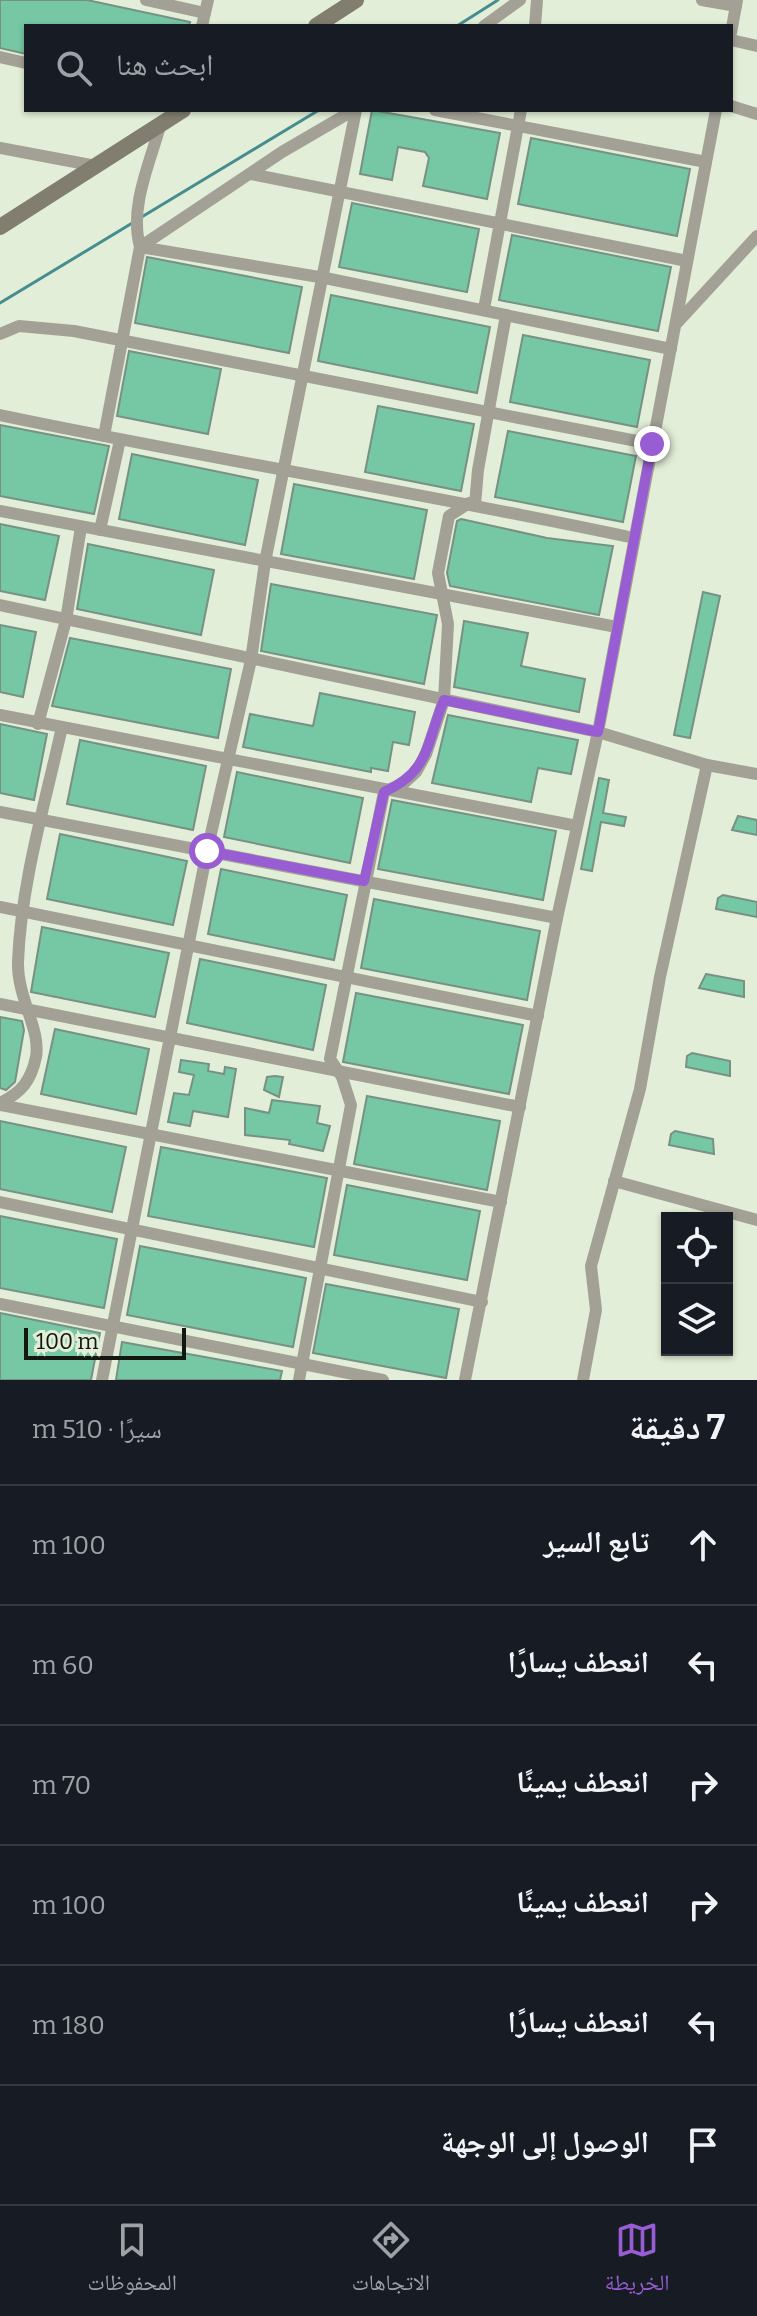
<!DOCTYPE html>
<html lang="ar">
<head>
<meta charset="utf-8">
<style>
  body { margin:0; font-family:Bitter,"Noto Naskh Arabic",serif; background:#20242c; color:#f1f3f6; direction:rtl }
  .controls { position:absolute; right:24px; bottom:24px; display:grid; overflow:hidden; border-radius:0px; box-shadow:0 2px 6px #0004 }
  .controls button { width:72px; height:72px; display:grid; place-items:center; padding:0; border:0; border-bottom:2px solid #363941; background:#171b24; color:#f1f3f6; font:40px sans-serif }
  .scale { position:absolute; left:24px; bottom:20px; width:162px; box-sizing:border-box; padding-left:8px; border:4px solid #13170f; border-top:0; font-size:22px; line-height:28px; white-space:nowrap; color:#13170f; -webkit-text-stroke:6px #e2eed7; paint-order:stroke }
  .stop { position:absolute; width:24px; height:24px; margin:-18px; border:6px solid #985cd3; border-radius:50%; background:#fff }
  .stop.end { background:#985cd3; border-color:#fff; box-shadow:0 2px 8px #0008 }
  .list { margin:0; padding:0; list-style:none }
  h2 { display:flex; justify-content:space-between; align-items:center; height:104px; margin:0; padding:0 32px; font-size:34px }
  h2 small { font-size:26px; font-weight:400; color:#9ea1a6 }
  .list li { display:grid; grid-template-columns:52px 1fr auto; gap:24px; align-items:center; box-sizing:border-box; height:120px; padding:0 32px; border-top:2px solid #363941 }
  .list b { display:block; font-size:30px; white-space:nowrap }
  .list em { font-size:26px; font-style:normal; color:#9ea1a6 }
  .icon { flex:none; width:44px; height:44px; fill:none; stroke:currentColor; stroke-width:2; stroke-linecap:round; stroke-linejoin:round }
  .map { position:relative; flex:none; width:757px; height:1380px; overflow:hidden; direction:ltr }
  .search { position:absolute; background:#171b24; box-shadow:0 2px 6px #0004; left:24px; right:24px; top:24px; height:88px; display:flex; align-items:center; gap:20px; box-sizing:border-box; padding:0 28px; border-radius:0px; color:#9ea1a6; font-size:30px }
  .sheet { height:824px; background:#171b24 }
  nav { display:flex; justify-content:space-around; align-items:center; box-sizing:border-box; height:112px; border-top:2px solid #363941; background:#171b24; font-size:22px; color:#9ea1a6 }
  nav a { display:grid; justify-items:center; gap:4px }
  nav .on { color:#985cd3 }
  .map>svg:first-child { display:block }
</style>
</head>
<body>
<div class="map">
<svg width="757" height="1380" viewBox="0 0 757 1380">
  <rect width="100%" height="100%" fill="#e2eed7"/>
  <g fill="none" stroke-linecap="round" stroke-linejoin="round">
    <g stroke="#458d8e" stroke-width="3">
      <polyline points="457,26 498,0"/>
      <polyline points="140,218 319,110"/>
      <polyline points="0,303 134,222"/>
    </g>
  </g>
  <g fill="#76c7a4" stroke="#789185" stroke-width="2">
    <polygon points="0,0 87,0 190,22 189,26 26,26 26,54 0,48"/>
    <polygon points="372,110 500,133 487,199 423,186 429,158 425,152 398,147 392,180 360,174"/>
    <polygon points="531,138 690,169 677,236 518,204"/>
    <polygon points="352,203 479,229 467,292 339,267"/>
    <polygon points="512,235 671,267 658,331 499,300"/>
    <polygon points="147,257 302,287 289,353 135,323"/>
    <polygon points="331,295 490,327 477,393 318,361"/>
    <polygon points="523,335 650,360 637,427 510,402"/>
    <polygon points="129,351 221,369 208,434 117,416"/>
    <polygon points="378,406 474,424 461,491 365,472"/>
    <polygon points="0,425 109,446 94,514 0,496"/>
    <polygon points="508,431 636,456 623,522 495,497"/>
    <polygon points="132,454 258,480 245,545 119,519"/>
    <polygon points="294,484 427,510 414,579 281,554"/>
    <polygon points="461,519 547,538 613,546 599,615 450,586 447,573 457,521"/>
    <polygon points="0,524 59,536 45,600 0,591"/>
    <polygon points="88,544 214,570 201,635 77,609"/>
    <polygon points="271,584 437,615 424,684 261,651"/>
    <polygon points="703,592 720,596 690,738 674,735"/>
    <polygon points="464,621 528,633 521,666 585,679 579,712 454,687"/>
    <polygon points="0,625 36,632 23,697 0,692"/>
    <polygon points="70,638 231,669 218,738 52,706"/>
    <polygon points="320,693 415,712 409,745 393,742 388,771 371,768 371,772 243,747 250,714 313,726"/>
    <polygon points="448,715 578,740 571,774 538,768 531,802 432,783"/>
    <polygon points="0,724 47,734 34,800 0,793"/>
    <polygon points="80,740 206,766 193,830 67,804"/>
    <polygon points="237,772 363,798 350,863 224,837"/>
    <polygon points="599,778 609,780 603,813 626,817 624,826 601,822 592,871 581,869"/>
    <polygon points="392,800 556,831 543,900 378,869"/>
    <polygon points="738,816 757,820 757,835 732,830"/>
    <polygon points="60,834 187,861 173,925 47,899"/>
    <polygon points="221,869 347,895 334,960 208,934"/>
    <polygon points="723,895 757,902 757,917 716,909 718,898"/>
    <polygon points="374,899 540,931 527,1000 361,968"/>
    <polygon points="42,927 169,953 155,1017 31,992"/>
    <polygon points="200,959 326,985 313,1050 187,1023"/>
    <polygon points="706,974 744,981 744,997 699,988"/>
    <polygon points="356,993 523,1025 509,1094 343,1062"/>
    <polygon points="0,1017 22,1021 24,1030 15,1082 6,1090 0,1088"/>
    <polygon points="55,1029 149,1049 136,1114 41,1094"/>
    <polygon points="692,1053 730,1061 730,1076 686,1067 687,1056"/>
    <polygon points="181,1060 209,1064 208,1071 224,1074 225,1067 236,1069 228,1117 193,1111 190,1126 168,1122 174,1093 189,1095 194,1075 179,1072"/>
    <polygon points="275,1076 283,1077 279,1097 264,1090 267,1077"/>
    <polygon points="367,1096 500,1121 487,1190 354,1164"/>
    <polygon points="272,1100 320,1106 317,1123 330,1126 323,1151 289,1144 290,1140 245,1135 245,1108 269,1113"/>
    <polygon points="0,1121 126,1147 112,1212 0,1189"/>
    <polygon points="675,1131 713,1139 714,1154 669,1145 671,1134"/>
    <polygon points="161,1147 327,1178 314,1247 148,1216"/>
    <polygon points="347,1185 480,1211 467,1280 334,1255"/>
    <polygon points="0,1216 117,1239 104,1308 0,1288"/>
    <polygon points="140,1246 306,1278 293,1347 127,1315"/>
    <polygon points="326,1284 459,1309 446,1378 313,1353"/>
    <polygon points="0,1313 100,1333 91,1380 0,1380"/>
    <polygon points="122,1342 282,1371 280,1380 116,1380"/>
  </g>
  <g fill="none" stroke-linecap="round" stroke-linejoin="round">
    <g stroke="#a3a096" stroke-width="12">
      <polyline points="146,0 205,13"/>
      <polyline points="702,0 736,6"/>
      <polyline points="202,26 208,0"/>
      <polyline points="484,26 520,0"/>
      <polyline points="535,26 537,0"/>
      <polyline points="731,33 737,0"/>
      <polyline points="731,40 757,46"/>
      <polyline points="0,57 26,63"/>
      <polyline points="731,106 757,114"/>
      <polyline points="354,110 282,152 140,247 325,278 671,349"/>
      <polyline points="435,110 706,162"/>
      <polyline points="0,148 96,166"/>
      <polyline points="251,174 687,261"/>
      <polyline points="484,309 521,110"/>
      <polyline points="677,323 757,236"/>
      <polyline points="0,334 19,326 74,331 652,444"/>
      <path d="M 0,415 C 211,459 423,493 634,538"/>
      <path d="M 104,436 L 140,247 C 129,207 150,163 161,123"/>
      <polyline points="475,504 478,470 506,315"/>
      <polyline points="0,511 617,627"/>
      <polyline points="100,530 120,440"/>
      <polyline points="0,605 598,732 707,765 757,774"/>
      <polyline points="0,715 577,826"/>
      <polyline points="38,724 66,620 81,527"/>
      <polyline points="0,812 557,918"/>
      <polyline points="0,907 538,1016"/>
      <polyline points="0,1004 520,1107"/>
      <path d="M 0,1103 C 21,1093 31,1081 36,1057 C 41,1029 17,998 18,962 C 21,883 45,804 62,727"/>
      <polyline points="0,1105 501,1202"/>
      <polyline points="614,1181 757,1220"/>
      <polyline points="0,1202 482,1302"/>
      <polyline points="0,1304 383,1380"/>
      <polyline points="102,1380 207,851 251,660 265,562 356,110"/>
      <polyline points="299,1380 351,1105 342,1077 330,1059 384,792 404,783 416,772 426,754 444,700 448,624 438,573 449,516 469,503"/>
      <polyline points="465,1380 557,918 598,732 716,110"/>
      <polyline points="583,1380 596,1310 591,1266 640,1089 660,977 707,765"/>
    </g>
    <g stroke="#817d6f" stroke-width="16">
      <polyline points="316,26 356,0"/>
      <polyline points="0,227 183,110"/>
    </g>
  </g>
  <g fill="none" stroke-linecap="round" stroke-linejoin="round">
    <path stroke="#985cd3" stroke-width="10" d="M 207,851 L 364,881 L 384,792 C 431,771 426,742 444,700 L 598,732 L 652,444"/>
  </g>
</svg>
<div class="controls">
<button><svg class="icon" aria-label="locate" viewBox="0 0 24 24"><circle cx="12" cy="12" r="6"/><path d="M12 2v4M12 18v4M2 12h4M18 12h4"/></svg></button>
<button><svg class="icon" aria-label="layers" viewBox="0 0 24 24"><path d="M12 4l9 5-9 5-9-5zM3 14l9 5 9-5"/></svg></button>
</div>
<div class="scale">100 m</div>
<div class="stop" style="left:207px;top:851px"></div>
<div class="stop end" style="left:652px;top:444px"></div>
<div class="search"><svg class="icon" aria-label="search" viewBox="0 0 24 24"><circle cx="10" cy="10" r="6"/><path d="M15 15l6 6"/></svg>ابحث هنا</div>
</div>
<section class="sheet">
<h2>7 دقيقة<small>سيرًا · 510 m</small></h2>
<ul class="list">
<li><svg class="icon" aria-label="ahead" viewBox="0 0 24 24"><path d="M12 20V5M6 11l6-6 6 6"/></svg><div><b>تابع السير</b></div><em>100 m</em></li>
<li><svg class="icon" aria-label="left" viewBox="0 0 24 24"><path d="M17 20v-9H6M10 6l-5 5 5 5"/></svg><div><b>انعطف يسارًا</b></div><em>60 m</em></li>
<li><svg class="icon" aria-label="right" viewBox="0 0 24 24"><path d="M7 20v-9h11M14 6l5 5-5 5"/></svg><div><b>انعطف يمينًا</b></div><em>70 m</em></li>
<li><svg class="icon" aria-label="right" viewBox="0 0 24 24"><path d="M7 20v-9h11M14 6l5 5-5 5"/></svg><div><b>انعطف يمينًا</b></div><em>100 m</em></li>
<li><svg class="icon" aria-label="left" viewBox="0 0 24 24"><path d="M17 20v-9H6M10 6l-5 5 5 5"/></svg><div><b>انعطف يسارًا</b></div><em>180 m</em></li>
<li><svg class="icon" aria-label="arrive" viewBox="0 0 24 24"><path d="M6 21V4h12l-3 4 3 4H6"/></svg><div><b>الوصول إلى الوجهة</b></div></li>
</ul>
</section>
<nav>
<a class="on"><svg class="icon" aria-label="map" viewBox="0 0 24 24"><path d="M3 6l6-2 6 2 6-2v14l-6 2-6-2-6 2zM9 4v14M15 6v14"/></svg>الخريطة</a>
<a><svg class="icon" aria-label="directions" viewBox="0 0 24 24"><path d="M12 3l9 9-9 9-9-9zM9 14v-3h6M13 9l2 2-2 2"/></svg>الاتجاهات</a>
<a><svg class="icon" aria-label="saved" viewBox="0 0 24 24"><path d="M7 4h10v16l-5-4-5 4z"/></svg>المحفوظات</a>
</nav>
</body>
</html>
